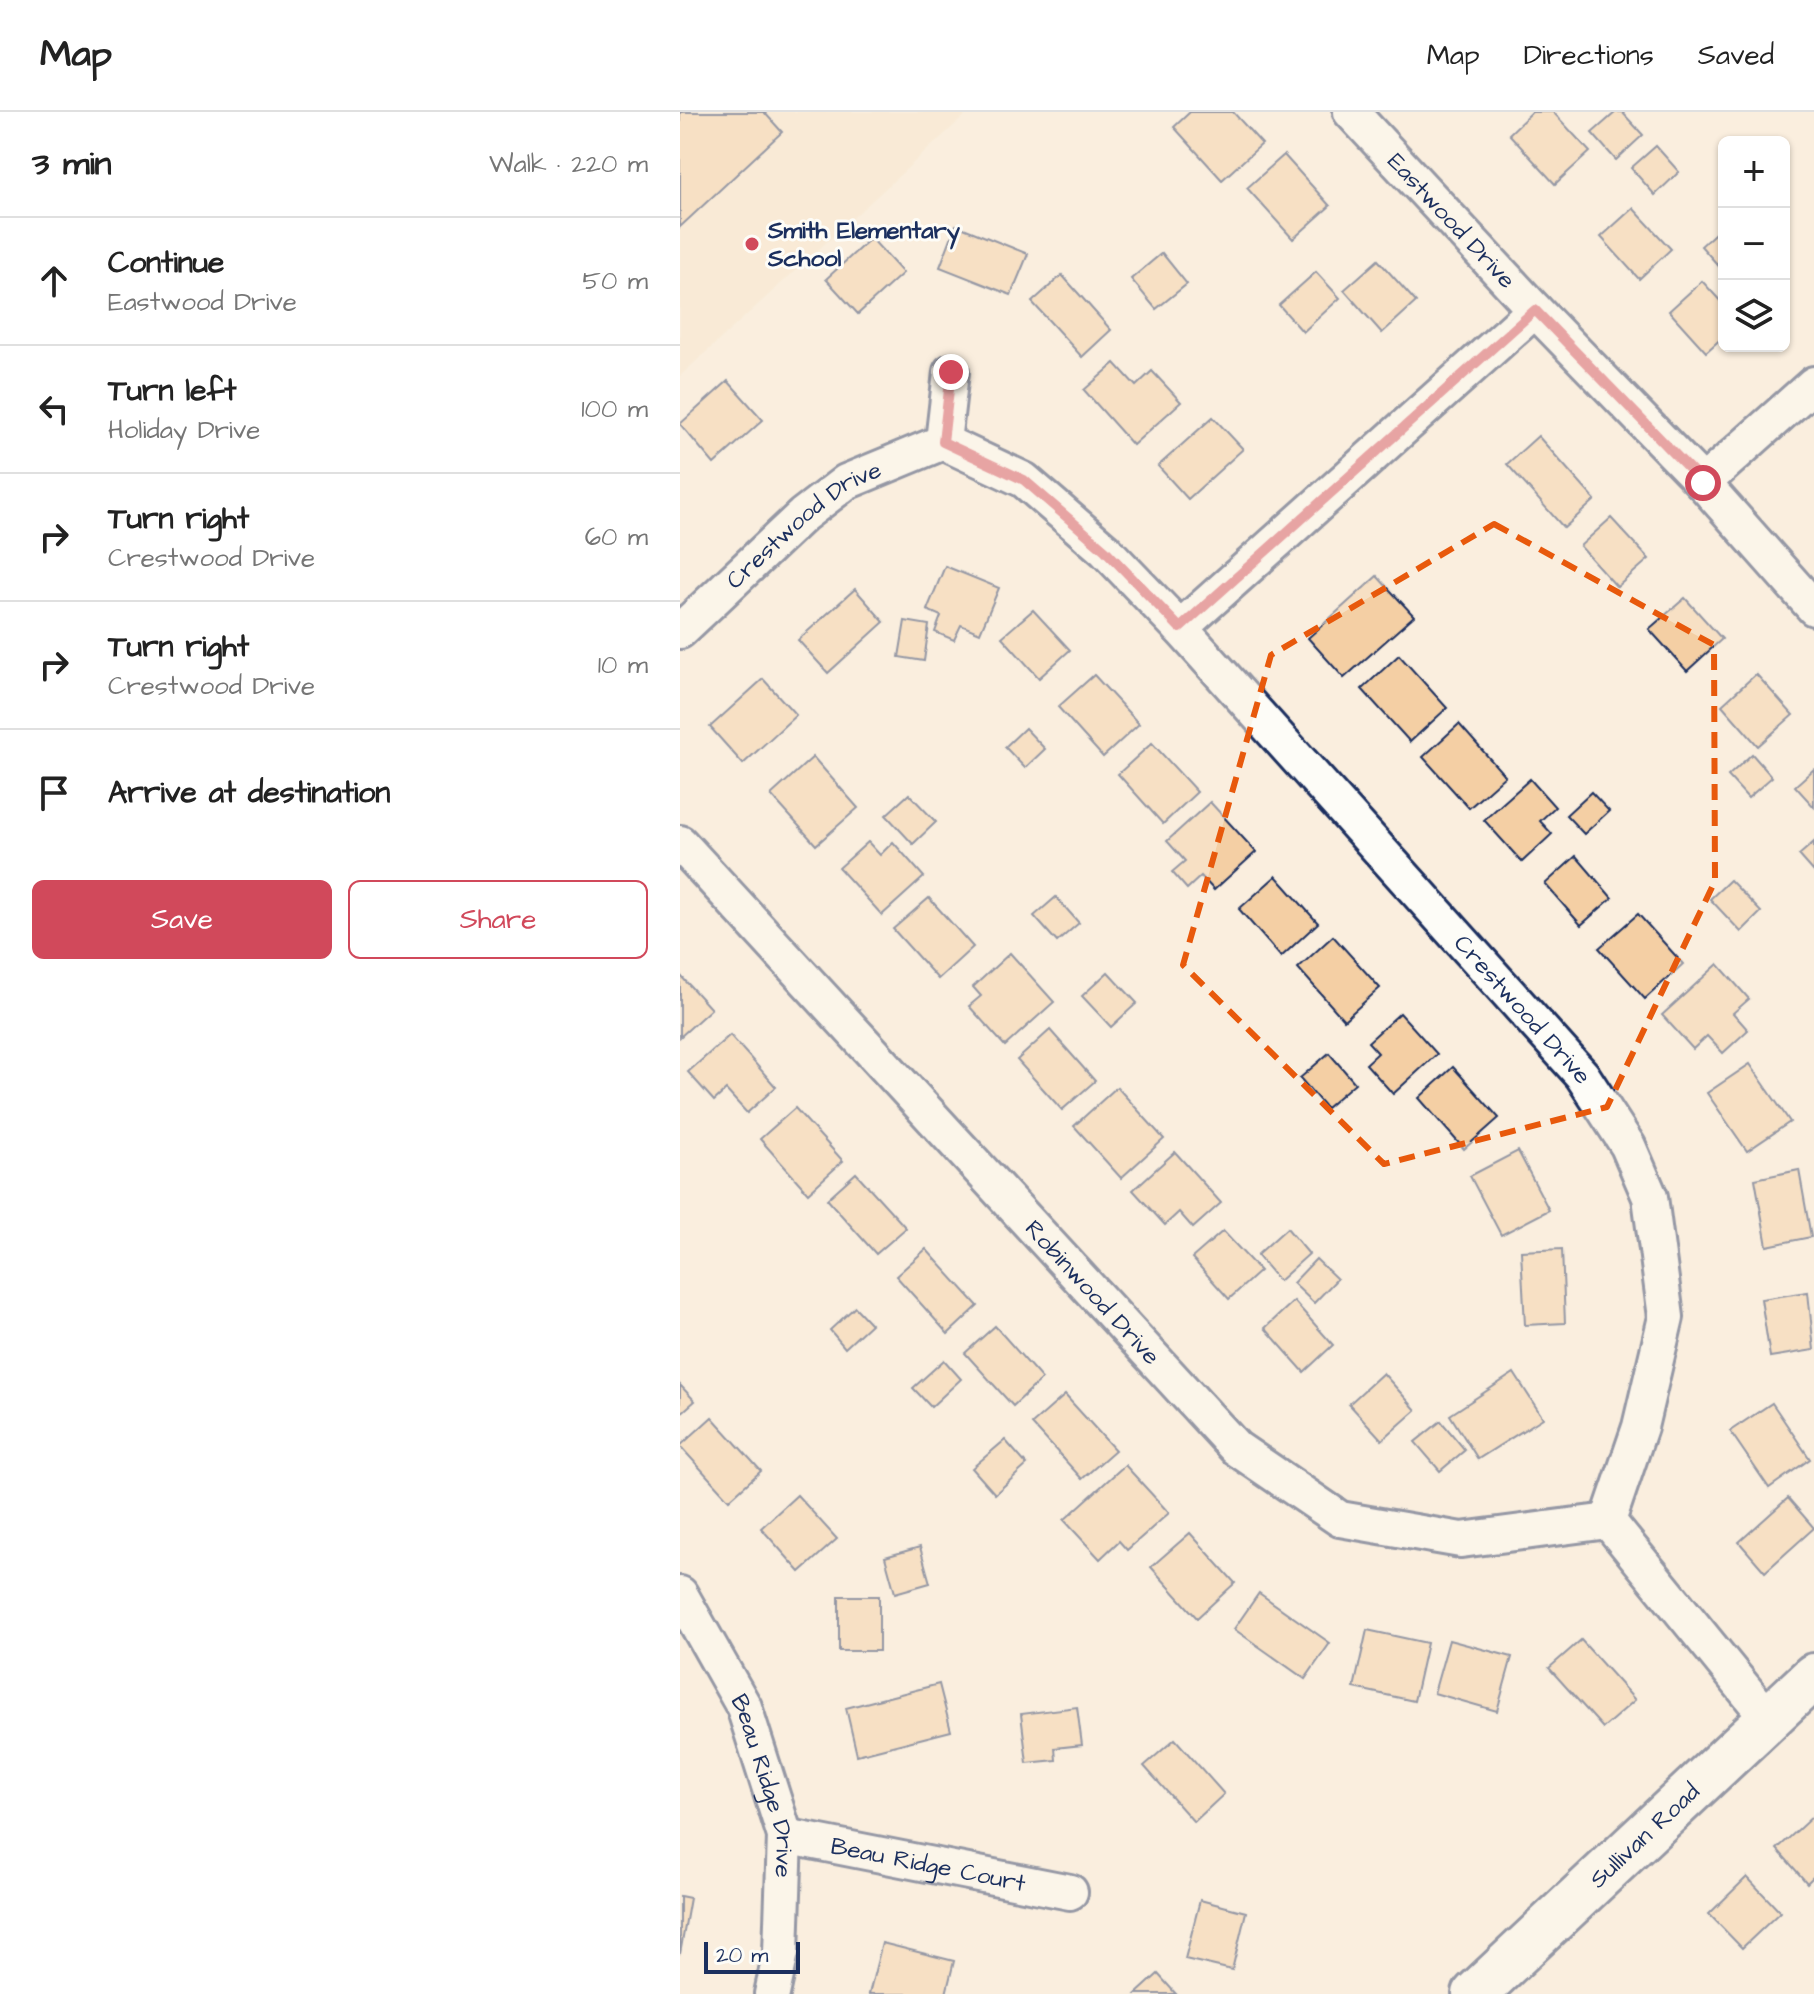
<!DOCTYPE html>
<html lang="en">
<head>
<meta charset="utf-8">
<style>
  body { margin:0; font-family:"Architects Daughter",sans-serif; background:#f2f2f2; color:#222 }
  .controls { position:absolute; right:24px; top:24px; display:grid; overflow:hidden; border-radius:12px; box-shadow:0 2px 6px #0004 }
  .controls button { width:72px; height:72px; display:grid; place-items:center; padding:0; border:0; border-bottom:2px solid #e0e0e0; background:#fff; color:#222; font:40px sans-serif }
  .scale { position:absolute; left:24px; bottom:20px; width:96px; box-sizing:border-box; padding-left:8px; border:4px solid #1b2f5e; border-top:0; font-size:22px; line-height:28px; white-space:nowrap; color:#1b2f5e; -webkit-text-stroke:6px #fdfcf7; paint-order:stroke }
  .stop { position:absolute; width:24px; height:24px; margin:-18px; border:6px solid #d1495b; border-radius:50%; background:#fff }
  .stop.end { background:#d1495b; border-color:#fff; box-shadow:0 2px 8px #0008 }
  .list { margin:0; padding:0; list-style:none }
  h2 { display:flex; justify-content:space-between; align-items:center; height:104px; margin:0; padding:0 32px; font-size:34px }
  h2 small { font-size:26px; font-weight:400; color:#767676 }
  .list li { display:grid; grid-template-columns:52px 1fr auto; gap:24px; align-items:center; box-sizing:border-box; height:128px; padding:0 32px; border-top:2px solid #e0e0e0 }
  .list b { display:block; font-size:30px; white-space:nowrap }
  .list p { margin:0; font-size:26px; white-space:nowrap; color:#767676 }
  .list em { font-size:26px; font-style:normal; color:#767676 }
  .actions { display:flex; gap:16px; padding:24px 32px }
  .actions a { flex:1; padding:18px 0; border:2px solid #d1495b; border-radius:12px; text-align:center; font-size:28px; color:#d1495b }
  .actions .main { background:#d1495b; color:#fff }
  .icon { flex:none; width:44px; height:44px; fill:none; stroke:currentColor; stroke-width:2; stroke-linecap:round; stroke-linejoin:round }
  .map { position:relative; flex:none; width:1134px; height:1882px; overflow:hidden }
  header { display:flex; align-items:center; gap:48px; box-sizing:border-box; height:112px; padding:0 40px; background:#fff; border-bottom:2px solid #e0e0e0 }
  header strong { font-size:38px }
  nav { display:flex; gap:44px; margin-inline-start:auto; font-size:28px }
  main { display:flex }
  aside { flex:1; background:#fff }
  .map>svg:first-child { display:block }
</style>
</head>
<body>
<header>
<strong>Map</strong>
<nav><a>Map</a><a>Directions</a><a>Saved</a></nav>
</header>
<main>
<aside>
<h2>3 min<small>Walk · 220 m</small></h2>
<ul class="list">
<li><svg class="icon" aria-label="ahead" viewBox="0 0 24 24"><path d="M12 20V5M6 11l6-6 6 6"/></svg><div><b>Continue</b><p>Eastwood Drive</p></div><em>50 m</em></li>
<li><svg class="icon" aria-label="left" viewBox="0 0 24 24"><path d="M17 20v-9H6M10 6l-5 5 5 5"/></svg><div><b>Turn left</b><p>Holiday Drive</p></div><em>100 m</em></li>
<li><svg class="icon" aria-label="right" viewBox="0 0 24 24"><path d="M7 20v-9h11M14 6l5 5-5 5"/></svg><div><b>Turn right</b><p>Crestwood Drive</p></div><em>60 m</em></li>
<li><svg class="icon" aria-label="right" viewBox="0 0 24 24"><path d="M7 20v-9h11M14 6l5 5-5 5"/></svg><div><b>Turn right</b><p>Crestwood Drive</p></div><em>10 m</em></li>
<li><svg class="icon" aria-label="arrive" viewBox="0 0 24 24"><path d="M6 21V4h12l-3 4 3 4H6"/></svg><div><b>Arrive at destination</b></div></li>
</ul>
<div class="actions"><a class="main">Save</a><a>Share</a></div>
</aside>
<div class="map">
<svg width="1134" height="1882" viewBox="0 0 1134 1882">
  <rect width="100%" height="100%" fill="#faeede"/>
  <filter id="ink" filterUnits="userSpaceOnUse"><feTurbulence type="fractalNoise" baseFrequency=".0125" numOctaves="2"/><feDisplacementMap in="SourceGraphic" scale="16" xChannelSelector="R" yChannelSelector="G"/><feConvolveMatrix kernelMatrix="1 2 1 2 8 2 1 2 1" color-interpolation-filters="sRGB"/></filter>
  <g filter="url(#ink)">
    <polygon fill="#f8e5cd" points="0,0 289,0 0,264"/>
    <g fill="#f4cfa4" stroke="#1b2f5e" stroke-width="2">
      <polygon points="0,0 84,0 102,20 0,115"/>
      <polygon points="510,0 553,0 582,32 542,68 494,15"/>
      <polygon points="852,0 873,0 910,40 875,72 829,22"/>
      <polygon points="936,0 942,0 963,23 936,48 912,21"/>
      <polygon points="976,34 999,60 975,83 951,56"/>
      <polygon points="604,43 650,94 613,127 567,76"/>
      <polygon points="953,96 991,137 959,167 921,125"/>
      <polygon points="276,113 348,142 331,183 260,155"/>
      <polygon points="1044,113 1044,160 1021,134"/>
      <polygon points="191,126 223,161 178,202 146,167"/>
      <polygon points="482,141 507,172 476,197 451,167"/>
      <polygon points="698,148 736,190 702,221 664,178"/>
      <polygon points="636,160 660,186 623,220 599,193"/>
      <polygon points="382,163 431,218 402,245 352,190"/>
      <polygon points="1022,169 1044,193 1044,224 1026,240 989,199"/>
      <polygon points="435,251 456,274 472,259 501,290 453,333 404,278"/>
      <polygon points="48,269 83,308 34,352 0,312"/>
      <polygon points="533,305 563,337 508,387 478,354"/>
      <polygon points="858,324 915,388 884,416 827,352"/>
      <polygon points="931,406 969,447 937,475 900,434"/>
      <polygon points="265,454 319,476 300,521 281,513 274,528 255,520 261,504 247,498"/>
      <polygon points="697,464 734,504 664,566 628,526"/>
      <polygon points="175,477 204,510 148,561 118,528"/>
      <polygon points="1005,486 1042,527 1007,559 969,517"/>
      <polygon points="353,498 390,538 359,566 322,525"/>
      <polygon points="225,509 249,513 244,549 219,545"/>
      <polygon points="719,543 767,596 730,630 682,577"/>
      <polygon points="1076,562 1113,603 1078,634 1042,593"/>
      <polygon points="414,563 459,612 423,645 378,595"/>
      <polygon points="83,567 116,603 63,652 30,615"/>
      <polygon points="779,612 825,664 789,696 743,645"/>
      <polygon points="345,616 365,637 345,656 325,635"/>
      <polygon points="472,631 517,680 483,712 438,662"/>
      <polygon points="1072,642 1092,665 1068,686 1048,664"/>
      <polygon points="133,645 178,696 136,733 91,683"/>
      <polygon points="1134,657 1134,695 1115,674"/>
      <polygon points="850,667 875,695 860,709 872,722 842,750 804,708"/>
      <polygon points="911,680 929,699 904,722 886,703"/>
      <polygon points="229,682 256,710 233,732 206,703"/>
      <polygon points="530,690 576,740 534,778 521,764 507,777 492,760 505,749 487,729"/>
      <polygon points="188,730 200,743 213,730 244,765 202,803 159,756"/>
      <polygon points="1134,730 1134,760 1119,743"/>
      <polygon points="896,744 932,786 901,813 865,772"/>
      <polygon points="596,764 638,811 601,845 559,797"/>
      <polygon points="1050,768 1081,800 1061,820 1030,787"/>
      <polygon points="376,785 399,811 377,830 354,804"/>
      <polygon points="249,786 293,835 258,867 213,817"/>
      <polygon points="958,802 1003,852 965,887 919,836"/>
      <polygon points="653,824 700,876 664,908 618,856"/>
      <polygon points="330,841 374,890 325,934 289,894 301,884 293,875"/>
      <polygon points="1038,852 1069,887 1053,901 1068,918 1043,941 1027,924 1013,937 982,903"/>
      <polygon points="428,860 457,891 431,915 402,884"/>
      <polygon points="0,863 31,897 0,925"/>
      <polygon points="720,901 757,942 713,982 686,952 698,941 688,930"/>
      <polygon points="370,918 415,969 382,998 337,948"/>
      <polygon points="50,923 96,975 67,1001 46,978 34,989 8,960"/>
      <polygon points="649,941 675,971 646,996 620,966"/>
      <polygon points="1070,952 1110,1010 1067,1039 1027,981"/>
      <polygon points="773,955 819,1006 784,1037 739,986"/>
      <polygon points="437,975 484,1027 441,1066 394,1014"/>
      <polygon points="115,996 163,1049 128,1081 80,1027"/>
      <polygon points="838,1039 869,1098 821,1123 790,1064"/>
      <polygon points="495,1040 541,1091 513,1116 499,1100 485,1113 453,1078"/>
      <polygon points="1119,1058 1131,1125 1087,1134 1075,1067"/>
      <polygon points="176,1061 226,1116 196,1142 147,1087"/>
      <polygon points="607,1116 629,1142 599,1169 577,1143"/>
      <polygon points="543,1119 580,1159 549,1187 512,1146"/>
      <polygon points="246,1137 298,1194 268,1222 216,1164"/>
      <polygon points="882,1137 885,1211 845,1213 841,1139"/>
      <polygon points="636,1147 657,1167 634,1191 613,1171"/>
      <polygon points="1128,1180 1134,1238 1090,1245 1081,1187"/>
      <polygon points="614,1189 653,1233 624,1260 585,1216"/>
      <polygon points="175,1195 191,1212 165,1236 150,1218"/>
      <polygon points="315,1214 362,1267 333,1294 285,1241"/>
      <polygon points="264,1248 281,1267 251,1295 233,1276"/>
      <polygon points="703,1261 736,1298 702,1328 669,1292"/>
      <polygon points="834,1261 863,1306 798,1347 770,1303"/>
      <polygon points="0,1273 15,1289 0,1302"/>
      <polygon points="385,1283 435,1338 402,1367 352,1312"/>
      <polygon points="1092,1291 1130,1347 1089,1376 1050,1319"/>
      <polygon points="32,1305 81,1359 49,1388 0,1334"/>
      <polygon points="761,1309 785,1338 760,1359 735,1330"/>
      <polygon points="325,1328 347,1353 315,1382 292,1356"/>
      <polygon points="445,1353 489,1401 447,1438 439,1429 420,1447 384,1408"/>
      <polygon points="117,1383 157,1427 120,1460 81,1416"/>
      <polygon points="1108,1386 1134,1416 1085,1460 1059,1430"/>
      <polygon points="510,1421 555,1471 517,1506 471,1455"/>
      <polygon points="240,1435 250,1471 215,1481 205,1445"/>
      <polygon points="579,1481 650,1531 625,1567 554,1517"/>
      <rect x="159" y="1484" width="40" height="55"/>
      <polygon points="687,1518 747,1531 734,1589 674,1576"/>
      <polygon points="769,1528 832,1545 817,1599 754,1581"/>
      <polygon points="901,1528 955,1588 923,1616 869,1556"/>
      <polygon points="259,1572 271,1619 177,1643 166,1596"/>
      <polygon points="397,1595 402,1633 375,1636 376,1648 347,1651 341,1602"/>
      <polygon points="495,1627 544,1682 514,1710 464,1654"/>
      <polygon points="1134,1703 1134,1764 1127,1771 1097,1737"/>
      <polygon points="1067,1765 1100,1800 1062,1836 1029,1802"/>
      <polygon points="0,1784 10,1786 0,1842"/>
      <polygon points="520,1788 566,1800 552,1858 505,1847"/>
      <polygon points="202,1831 274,1849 266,1882 189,1882"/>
      <polygon points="478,1862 496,1882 456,1882"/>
    </g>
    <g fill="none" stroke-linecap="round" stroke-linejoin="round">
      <g stroke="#1b2f5e" stroke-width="40">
        <g id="street">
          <path id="s1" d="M 671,0 L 855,198 L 1023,371 L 1134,496"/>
          <path id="s2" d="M 271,260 L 263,330 L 344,368 L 425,438 L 500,516 L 902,963 L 948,1034 L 970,1085 L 986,1205 L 960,1315 L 928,1409 L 1088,1606"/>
          <polyline points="1023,371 1134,272"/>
          <polyline points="500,516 855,198"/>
          <path id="s3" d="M 0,519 L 123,403 L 166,370 L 263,330"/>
          <path id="s4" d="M 0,731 L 556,1336 L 660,1407 L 781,1428 L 928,1409"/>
          <path id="s5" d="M 0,1482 L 64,1595 L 105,1724 L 101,1840 L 92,1882"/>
          <path id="s6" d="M 105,1724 L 390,1780"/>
        </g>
      </g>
      <g stroke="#1b2f5e" stroke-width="50">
        <g id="secondary">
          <path id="s7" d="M 795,1882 L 1134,1564"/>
        </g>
      </g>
      <use href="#street" stroke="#fdfcf7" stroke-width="34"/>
      <use href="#secondary" stroke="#fdfcf7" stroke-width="44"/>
    </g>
  </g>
  <g fill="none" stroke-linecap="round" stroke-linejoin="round" filter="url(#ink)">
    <polyline stroke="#d1495b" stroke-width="10" points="271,260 263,330 344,368 425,438 500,516 855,198 1023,371"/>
  </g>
  <path d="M0 0H1134V1882H0ZM 814,412 L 1034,533 L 1035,769 L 927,995 L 704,1052 L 503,853 L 591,543 Z" fill="#faeede" fill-opacity=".55" fill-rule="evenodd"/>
  <path fill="none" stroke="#e8590c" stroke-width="6" stroke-dasharray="16 10" stroke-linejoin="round" d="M 814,412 L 1034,533 L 1035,769 L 927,995 L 704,1052 L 503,853 L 591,543 Z"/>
  <circle fill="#d1495b" stroke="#fdfcf7" stroke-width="3" cx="72" cy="132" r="8"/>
  <g text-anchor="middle" stroke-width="6" stroke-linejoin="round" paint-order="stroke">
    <g font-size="24" fill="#1b2f5e" stroke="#fdfcf7">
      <text dy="8" stroke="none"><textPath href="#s1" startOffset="148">Eastwood Drive</textPath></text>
      <text dy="8" stroke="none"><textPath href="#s3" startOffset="164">Crestwood Drive</textPath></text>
      <text dy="8" stroke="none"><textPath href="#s2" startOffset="888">Crestwood Drive</textPath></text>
      <text dy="8" stroke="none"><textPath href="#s4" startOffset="610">Robinwood Drive</textPath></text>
      <text dy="8" stroke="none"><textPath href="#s5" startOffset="212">Beau Ridge Drive</textPath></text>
      <text dy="8" stroke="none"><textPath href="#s7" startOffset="232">Sullivan Road</textPath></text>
      <text dy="8" stroke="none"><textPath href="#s6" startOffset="146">Beau Ridge Court</textPath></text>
    </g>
    <g font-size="24" font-weight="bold" fill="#1b2f5e" stroke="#fdfcf7" text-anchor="start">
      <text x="88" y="126">Smith Elementary<tspan x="88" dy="28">School</tspan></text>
    </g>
  </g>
</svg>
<div class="controls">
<button>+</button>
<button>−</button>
<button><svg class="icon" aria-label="layers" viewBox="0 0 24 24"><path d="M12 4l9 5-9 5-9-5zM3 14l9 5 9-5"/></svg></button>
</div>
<div class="scale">20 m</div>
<div class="stop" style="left:1023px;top:371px"></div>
<div class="stop end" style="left:271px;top:260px"></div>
</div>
</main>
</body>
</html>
